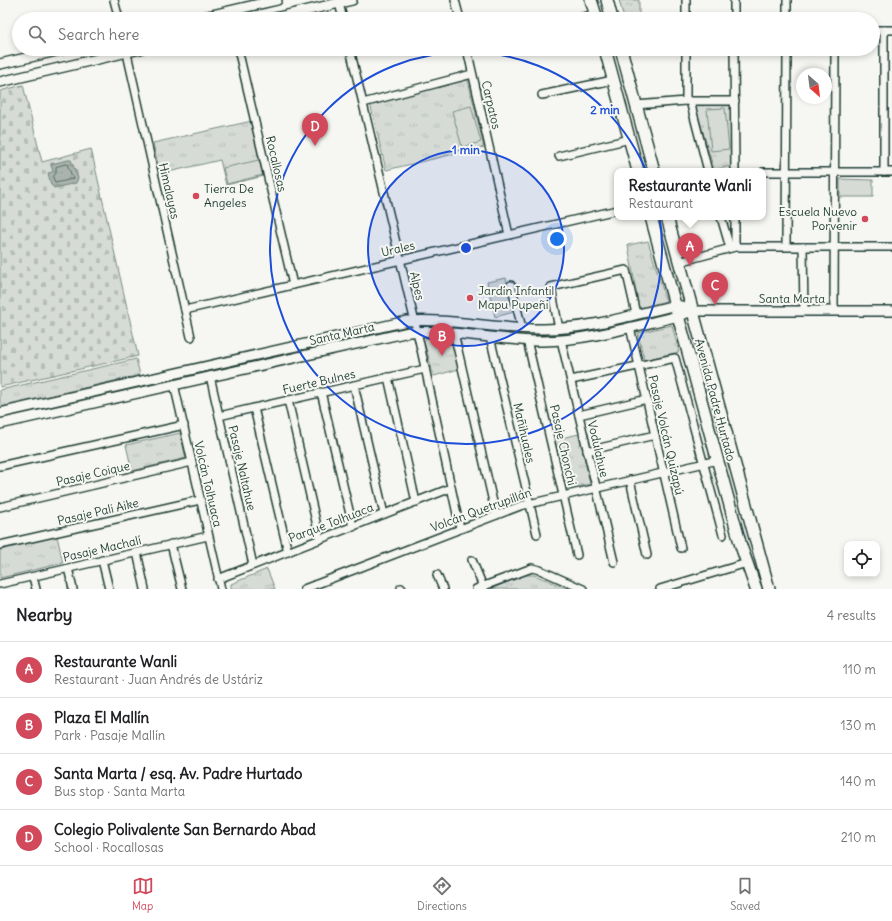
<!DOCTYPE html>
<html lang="en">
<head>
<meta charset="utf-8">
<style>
  body { margin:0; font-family:Delius,sans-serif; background:#f2f2f2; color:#202124 }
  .controls { position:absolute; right:12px; bottom:12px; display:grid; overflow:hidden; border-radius:8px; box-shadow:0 2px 6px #0003 }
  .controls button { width:36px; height:36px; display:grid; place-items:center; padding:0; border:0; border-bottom:1px solid #e0e0e0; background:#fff; color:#202124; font:20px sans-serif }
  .compass { position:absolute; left:796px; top:68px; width:36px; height:36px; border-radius:50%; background:#fff; box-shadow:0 2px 6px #0003; rotate:152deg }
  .you { position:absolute; left:557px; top:239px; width:14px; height:14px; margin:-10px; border:3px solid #fff; border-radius:50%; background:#1a73e8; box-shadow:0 0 0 6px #1a73e833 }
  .badge { display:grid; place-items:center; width:26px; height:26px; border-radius:50%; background:#d1495b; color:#fff; font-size:13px; font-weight:700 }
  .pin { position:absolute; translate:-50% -33px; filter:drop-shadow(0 1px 2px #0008) }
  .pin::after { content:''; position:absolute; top:21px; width:14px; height:12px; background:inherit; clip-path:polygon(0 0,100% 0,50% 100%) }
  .popup { position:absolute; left:614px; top:168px; width:152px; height:52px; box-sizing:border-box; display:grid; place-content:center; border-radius:8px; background:#fff; filter:drop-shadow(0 1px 3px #0005); font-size:13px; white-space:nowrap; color:#757577 }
  .popup b { font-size:15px; color:#202124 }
  .popup::after { content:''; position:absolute; left:50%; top:100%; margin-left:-8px; border:8px solid transparent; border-top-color:#fff }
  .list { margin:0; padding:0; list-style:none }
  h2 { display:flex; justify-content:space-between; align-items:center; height:52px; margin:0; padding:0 16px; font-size:17px }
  h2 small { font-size:13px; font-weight:400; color:#757577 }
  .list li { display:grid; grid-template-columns:26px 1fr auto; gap:12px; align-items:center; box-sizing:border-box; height:56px; padding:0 16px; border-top:1px solid #e0e0e0 }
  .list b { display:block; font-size:15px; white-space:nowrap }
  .list p { margin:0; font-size:13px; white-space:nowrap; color:#757577 }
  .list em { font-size:13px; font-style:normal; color:#757577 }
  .icon { flex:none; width:22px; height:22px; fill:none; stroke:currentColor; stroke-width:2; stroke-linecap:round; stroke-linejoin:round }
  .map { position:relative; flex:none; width:892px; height:589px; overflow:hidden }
  .search { position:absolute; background:#fff; box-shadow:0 2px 6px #0003; left:12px; right:12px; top:12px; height:44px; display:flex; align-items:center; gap:10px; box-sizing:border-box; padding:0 14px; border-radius:22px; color:#757577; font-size:15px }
  .sheet { height:276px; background:#fff }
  nav { display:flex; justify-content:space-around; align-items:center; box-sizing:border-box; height:56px; border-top:1px solid #e0e0e0; background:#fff; font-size:11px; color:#757577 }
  nav a { display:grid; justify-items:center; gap:2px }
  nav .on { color:#d1495b }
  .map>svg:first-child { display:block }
</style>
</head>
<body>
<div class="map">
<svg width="892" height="589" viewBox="0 0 892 589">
  <defs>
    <pattern id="grass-tufts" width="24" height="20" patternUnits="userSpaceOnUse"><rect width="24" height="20" fill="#d6dbd6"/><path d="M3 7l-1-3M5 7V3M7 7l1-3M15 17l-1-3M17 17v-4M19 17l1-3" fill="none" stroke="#b7bdb8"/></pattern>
    <pattern id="cemetery-stones" width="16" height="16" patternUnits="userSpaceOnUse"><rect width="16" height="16" fill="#d6dbd6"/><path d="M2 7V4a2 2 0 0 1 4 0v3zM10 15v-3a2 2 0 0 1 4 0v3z" fill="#b7bdb8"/></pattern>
    <pattern id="water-ripples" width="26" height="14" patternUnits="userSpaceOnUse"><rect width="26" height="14" fill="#aab3ae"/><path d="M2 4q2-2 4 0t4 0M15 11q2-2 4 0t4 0" fill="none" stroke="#8a938e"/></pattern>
  </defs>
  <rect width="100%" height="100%" fill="#f6f6f2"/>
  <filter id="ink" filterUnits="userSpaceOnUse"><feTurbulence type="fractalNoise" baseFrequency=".025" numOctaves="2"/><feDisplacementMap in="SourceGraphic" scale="8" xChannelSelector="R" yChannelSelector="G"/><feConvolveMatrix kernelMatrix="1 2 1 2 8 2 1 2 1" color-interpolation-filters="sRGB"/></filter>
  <g filter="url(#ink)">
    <g fill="url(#grass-tufts)" stroke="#7a8c85">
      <polygon points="619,0 639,0 639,19 624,19"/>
      <polygon points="468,80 484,147 386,170 370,103"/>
      <polygon points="731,101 732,166 714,170 695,105"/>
      <polygon points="252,121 264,176 226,185 220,160 160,174 153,143"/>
      <polygon points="648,241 666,301 639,308 628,245"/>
      <polygon points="672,325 679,352 644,360 638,333"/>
      <polygon points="426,338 452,339 459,369 434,376 424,342"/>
      <polygon points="136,359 140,375 0,407 0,390"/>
      <polygon points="180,433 186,458 132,471 126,445"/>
      <polygon points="579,434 590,484 564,490 552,440"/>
      <polygon points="57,536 63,563 0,578 0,550"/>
      <polygon points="267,569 275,589 231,589 231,584"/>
      <polygon points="524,575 534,575 569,589 491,589"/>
    </g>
    <polygon fill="url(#cemetery-stones)" stroke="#7a8c85" points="23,85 42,162 91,149 138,356 0,387 0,91"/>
    <g fill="#d6dbd6" stroke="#7a8c85">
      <polygon points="471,106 481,142 462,147 452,111"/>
      <polygon points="725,108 729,149 711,151 707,109"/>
      <polygon points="259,160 263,175 227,184 223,168"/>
      <polygon points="840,179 873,180 873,197 840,197"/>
      <polygon points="506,278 514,312 495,317 487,282"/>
    </g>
    <polygon fill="url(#water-ripples)" stroke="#72847d" points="68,160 71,160 78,178 76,183 54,188 51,185 48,173 53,172 51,164"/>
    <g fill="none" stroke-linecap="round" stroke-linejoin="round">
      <polygon stroke="#576c65" stroke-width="1" points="67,164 73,179 55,183 53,177 56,173 56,167"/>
      <g stroke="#1f3d34" stroke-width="10">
        <g id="street">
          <polyline points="114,0 119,19"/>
          <polyline points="455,0 460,19"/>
          <polyline points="686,0 686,19"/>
          <polyline points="339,3 343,19"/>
          <polyline points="575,19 595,14"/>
          <polyline points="734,19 734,0"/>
          <polyline points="787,19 787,0"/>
          <polyline points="873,30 892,30"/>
          <polyline points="126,49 191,337"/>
          <polyline points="238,49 293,285"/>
          <polyline points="350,49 417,331 460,528"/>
          <polyline points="467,49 509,235"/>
          <polyline points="686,49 686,101"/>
          <polyline points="734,49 735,171"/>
          <polyline points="542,95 613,80"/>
          <polyline points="690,101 708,171"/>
          <polyline points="363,103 472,74"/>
          <polyline points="636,105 686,101 735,101"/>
          <polyline points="559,156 630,139"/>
          <polyline points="763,172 892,172"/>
          <polyline points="884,172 884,30"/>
          <polyline points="721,217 730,248"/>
          <polyline points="735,217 735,247"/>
          <polyline points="786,246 787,49"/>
          <polyline points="803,247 804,311"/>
          <polyline points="679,262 735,247 892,247"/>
          <polyline points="511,285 522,328"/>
          <polyline points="185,310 617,210"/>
          <polyline points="834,311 835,49"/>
          <polyline points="630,327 681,548"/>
          <polyline points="559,329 551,287 626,270 636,314"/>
          <polyline points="454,333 496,515"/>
          <polyline points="490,337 537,534"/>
          <polyline points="527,340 577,555"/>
          <polyline points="561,340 614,562"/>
          <polyline points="210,376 253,565"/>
          <polyline points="388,377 416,502"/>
          <polyline points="571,380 675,358 723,535"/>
          <polyline points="174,384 221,589"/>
          <polyline points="354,385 384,514"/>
          <polyline points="321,392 353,527"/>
          <polyline points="288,400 320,539"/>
          <polyline points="254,408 288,552"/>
          <polyline points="579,415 647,399"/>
          <polyline points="219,416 425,369"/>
          <polyline points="587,451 655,435"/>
          <polyline points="0,466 184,425"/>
          <polyline points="630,480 647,555"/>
          <polyline points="0,507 192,462"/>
          <polyline points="171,544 182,589"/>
          <polyline points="0,545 200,500"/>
          <polyline points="137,552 145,589"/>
          <polyline points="102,560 109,589"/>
          <polyline points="472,560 484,589"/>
          <polyline points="68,568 73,589"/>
          <polyline points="437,575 443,589"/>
          <polyline points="33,577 36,589"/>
          <polyline points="218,579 451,488"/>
          <polyline points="0,584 208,536"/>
          <polyline points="401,588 402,589"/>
          <polyline points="304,589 520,506 718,460"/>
          <polyline points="476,589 532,568 540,570 583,589"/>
          <polyline points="660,589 747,563"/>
        </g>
      </g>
      <g stroke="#1f3d34" stroke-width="12">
        <g id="secondary">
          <polyline points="195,19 277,0"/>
          <polyline points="270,19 352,0"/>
          <polyline points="0,64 65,49"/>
          <polyline points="0,82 140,49"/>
          <path d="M 0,413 L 407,321 C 453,318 498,330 544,329 C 589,329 632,315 676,305 L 685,307 L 692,311"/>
          <path d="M 0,424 L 409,332 C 454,329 498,341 543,341 C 589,340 634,326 679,316 L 692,311 L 892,311"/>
        </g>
      </g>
      <g stroke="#1f3d34" stroke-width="14">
        <g id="primary">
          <polyline points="591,0 597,19"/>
          <polyline points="607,0 612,19"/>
          <polyline points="605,49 638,171"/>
          <polyline points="621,49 654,171"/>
          <polyline points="651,217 741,546 756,589"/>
          <polyline points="667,217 769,589"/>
        </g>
      </g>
      <use href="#street" stroke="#f6f6f2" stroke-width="7"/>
      <use href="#secondary" stroke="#f6f6f2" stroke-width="9"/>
      <use href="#primary" stroke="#f6f6f2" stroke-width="11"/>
    </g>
  </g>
  <circle cx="466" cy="248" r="98" fill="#1d4ed8" fill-opacity=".12"/>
  <g fill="none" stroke="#1d4ed8" stroke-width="2">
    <circle cx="466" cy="248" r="98"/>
    <circle cx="466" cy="248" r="196"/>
  </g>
  <g fill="#d1495b" stroke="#f6f6f2" stroke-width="1.5">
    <circle cx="196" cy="196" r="4"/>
    <circle cx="865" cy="219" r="4"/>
    <circle cx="470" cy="298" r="4"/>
  </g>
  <g text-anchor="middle" stroke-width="4" stroke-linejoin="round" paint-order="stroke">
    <g font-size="12" fill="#1f3d34" stroke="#f6f6f2">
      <text transform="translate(491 105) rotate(77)" y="4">Carpatos</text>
      <text transform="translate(276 164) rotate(77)" y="4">Rocallosas</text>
      <text transform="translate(169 191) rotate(77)" y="4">Himalayas</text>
      <text transform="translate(398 249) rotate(-13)" y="4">Urales</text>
      <text transform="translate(417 286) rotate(77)" y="4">Alpes</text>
      <text x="792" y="303">Santa Marta</text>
      <text transform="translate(342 334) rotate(-13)" y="4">Santa Marta</text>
      <text transform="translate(319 382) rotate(-13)" y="4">Fuerte Bulnes</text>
      <text transform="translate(715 400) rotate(75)" y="4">Avenida Padre Hurtado</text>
      <text transform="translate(524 433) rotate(77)" y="4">Mañihuales</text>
      <text transform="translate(666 435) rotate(77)" y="4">Pasaje Volcán Quizapú</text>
      <text transform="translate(563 445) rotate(77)" y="4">Pasaje Chonchi</text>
      <text transform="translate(598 449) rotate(77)" y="4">Vodulahue</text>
      <text transform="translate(242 468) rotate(77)" y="4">Pasaje Naltahue</text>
      <text transform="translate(93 474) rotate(-13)" y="4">Pasaje Coique</text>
      <text transform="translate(208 484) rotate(77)" y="4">Volcán Tolhuaca</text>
      <text transform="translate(481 510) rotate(-20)" y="4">Volcán Quetrupillán</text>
      <text transform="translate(98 512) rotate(-13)" y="4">Pasaje Pali Aike</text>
      <text transform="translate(331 523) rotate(-21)" y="4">Parque Tolhuaca</text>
      <text transform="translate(102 549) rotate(-13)" y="4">Pasaje Machalí</text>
    </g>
    <g font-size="12" fill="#1f3d34" stroke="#f6f6f2" text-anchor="start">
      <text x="204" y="193">Tierra De<tspan x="204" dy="14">Angeles</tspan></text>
      <text x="857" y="216" text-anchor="end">Escuela Nuevo<tspan x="857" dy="14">Porvenir</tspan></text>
      <text x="478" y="295">Jardín Infantil<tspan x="478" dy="14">Mapu Pupeñi</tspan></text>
    </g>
  </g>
  <circle cx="466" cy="248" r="6" fill="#1d4ed8" stroke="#f6f6f2" stroke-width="2"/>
  <g font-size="12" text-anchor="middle" font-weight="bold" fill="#1d4ed8" stroke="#f6f6f2" stroke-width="4" stroke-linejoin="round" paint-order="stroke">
    <text x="605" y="114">2 min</text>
    <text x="466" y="154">1 min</text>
  </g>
</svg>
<div class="controls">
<button><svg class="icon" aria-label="locate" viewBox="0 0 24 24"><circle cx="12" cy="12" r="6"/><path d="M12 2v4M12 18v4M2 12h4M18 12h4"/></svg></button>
</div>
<svg class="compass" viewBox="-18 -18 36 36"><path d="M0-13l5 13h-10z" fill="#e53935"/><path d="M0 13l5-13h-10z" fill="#757577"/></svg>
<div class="you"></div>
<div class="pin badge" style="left:690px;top:266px">A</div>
<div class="popup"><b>Restaurante Wanli</b>Restaurant</div>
<div class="pin badge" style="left:442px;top:356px">B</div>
<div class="pin badge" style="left:715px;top:305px">C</div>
<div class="pin badge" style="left:315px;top:146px">D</div>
<div class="search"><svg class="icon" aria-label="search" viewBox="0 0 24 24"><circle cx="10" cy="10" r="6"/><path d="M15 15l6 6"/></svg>Search here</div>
</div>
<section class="sheet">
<h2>Nearby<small>4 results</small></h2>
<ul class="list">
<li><span class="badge">A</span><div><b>Restaurante Wanli</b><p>Restaurant · Juan Andrés de Ustáriz</p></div><em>110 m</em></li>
<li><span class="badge">B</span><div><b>Plaza El Mallín</b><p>Park · Pasaje Mallín</p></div><em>130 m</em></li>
<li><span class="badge">C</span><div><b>Santa Marta / esq. Av. Padre Hurtado</b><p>Bus stop · Santa Marta</p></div><em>140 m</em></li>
<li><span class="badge">D</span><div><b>Colegio Polivalente San Bernardo Abad</b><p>School · Rocallosas</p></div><em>210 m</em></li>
</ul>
</section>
<nav>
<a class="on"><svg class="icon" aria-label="map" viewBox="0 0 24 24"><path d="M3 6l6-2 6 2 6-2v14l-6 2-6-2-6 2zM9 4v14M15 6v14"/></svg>Map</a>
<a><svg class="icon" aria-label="directions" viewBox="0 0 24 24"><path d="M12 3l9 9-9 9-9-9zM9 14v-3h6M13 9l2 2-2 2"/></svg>Directions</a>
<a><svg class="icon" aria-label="saved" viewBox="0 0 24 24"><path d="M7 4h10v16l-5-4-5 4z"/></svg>Saved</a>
</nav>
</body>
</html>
